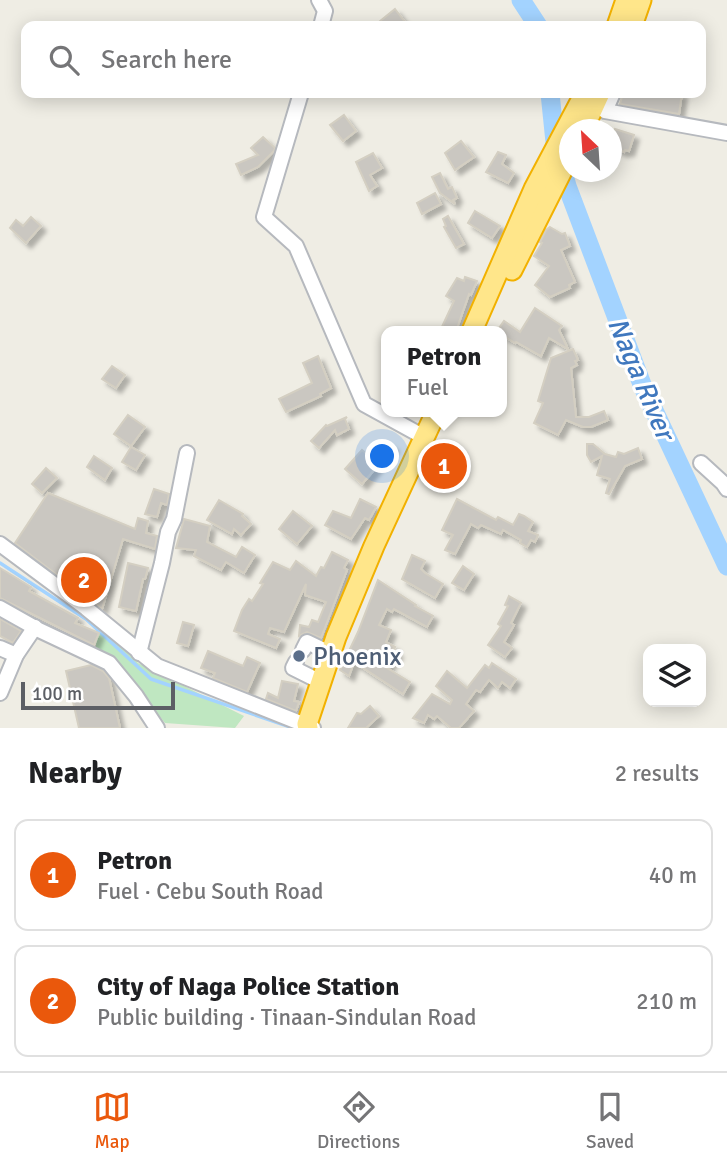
<!DOCTYPE html>
<html lang="en">
<head>
<meta charset="utf-8">
<style>
  body { margin:0; font-family:Signika,sans-serif; background:#f2f2f2; color:#202124 }
  .controls { position:absolute; right:21px; bottom:21px; display:grid; overflow:hidden; border-radius:14px; box-shadow:0 4px 18px #0003 }
  .controls button { width:63px; height:63px; display:grid; place-items:center; padding:0; border:0; border-bottom:2px solid #e0e0e0; background:#fff; color:#202124; font:35px sans-serif }
  .compass { position:absolute; left:559px; top:119px; width:63px; height:63px; border-radius:50%; background:#fff; box-shadow:0 4px 18px #0003; rotate:335deg }
  .scale { position:absolute; left:21px; bottom:18px; width:154px; box-sizing:border-box; padding-left:7px; border:4px solid #5c5f65; border-top:0; font-size:19px; line-height:24px; white-space:nowrap; color:#5c5f65; -webkit-text-stroke:5px #fff; paint-order:stroke }
  .you { position:absolute; left:383px; top:457px; width:24px; height:24px; margin:-18px; border:5px solid #fff; border-radius:50%; background:#1a73e8; box-shadow:0 0 0 10px #1a73e833 }
  .badge { display:grid; place-items:center; width:46px; height:46px; border-radius:50%; background:#ea580c; color:#fff; font-size:23px; font-weight:700 }
  .pin { position:absolute; translate:-50% -50%; border:4px solid #fff; box-shadow:0 2px 7px #0006 }
  .popup { position:absolute; left:381px; top:326px; width:126px; height:91px; box-sizing:border-box; display:grid; place-content:center; border-radius:14px; background:#fff; filter:drop-shadow(0 2px 5px #0005); font-size:23px; white-space:nowrap; color:#757577 }
  .popup b { font-size:26px; color:#202124 }
  .popup::after { content:''; position:absolute; left:50%; top:100%; margin-left:-14px; border:14px solid transparent; border-top-color:#fff }
  .list { margin:0; padding:0; list-style:none }
  h2 { display:flex; justify-content:space-between; align-items:center; height:91px; margin:0; padding:0 28px; font-size:30px }
  h2 small { font-size:23px; font-weight:400; color:#757577 }
  .list li { display:grid; grid-template-columns:46px 1fr auto; gap:21px; align-items:center; box-sizing:border-box; height:112px; margin:0 14px 14px; padding:0 14px; border:2px solid #e0e0e0; border-radius:14px }
  .list b { display:block; font-size:26px; white-space:nowrap }
  .list p { margin:0; font-size:23px; white-space:nowrap; color:#757577 }
  .list em { font-size:23px; font-style:normal; color:#757577 }
  .icon { flex:none; width:38px; height:38px; fill:none; stroke:currentColor; stroke-width:2; stroke-linecap:round; stroke-linejoin:round }
  .map { position:relative; flex:none; width:727px; height:728px; overflow:hidden }
  .search { position:absolute; background:#fff; box-shadow:0 4px 18px #0003; left:21px; right:21px; top:21px; height:77px; display:flex; align-items:center; gap:18px; box-sizing:border-box; padding:0 24px; border-radius:14px; color:#757577; font-size:26px }
  .sheet { height:343px; background:#fff }
  nav { display:flex; justify-content:space-around; align-items:center; box-sizing:border-box; height:98px; border-top:2px solid #e0e0e0; background:#fff; font-size:19px; color:#757577 }
  nav a { display:grid; justify-items:center; gap:4px }
  nav .on { color:#ea580c }
  .map>svg:first-child { display:block }
</style>
</head>
<body>
<div class="map">
<svg width="727" height="728" viewBox="0 0 727 728">
  <defs>
    <filter id="shadow"><feDropShadow dx="5" dy="5" stdDeviation="2" flood-color="#0004"/></filter>
  </defs>
  <rect width="100%" height="100%" fill="#efede4"/>
  <polygon fill="#bfe7c1" points="99,625 121,644 138,663 244,716 235,728 165,723 125,673 95,652"/>
  <g fill="none" stroke-linecap="round" stroke-linejoin="round">
    <polyline stroke="#a3d3ff" stroke-width="3.5" points="0,563 86,619 151,679 293,728"/>
    <g stroke="#a3d3ff" stroke-width="19">
      <polyline points="521,0 538,26"/>
      <polyline points="550,93 555,142 567,186 643,387 727,566"/>
    </g>
  </g>
  <g fill="#cac7c1" stroke="#d4cfc2" stroke-width="2" filter="url(#shadow)">
    <polygon points="395,9 408,26 374,26"/>
    <polygon points="623,93 682,93 679,114 620,104"/>
    <polygon points="344,115 356,131 343,141 330,125"/>
    <polygon points="615,129 634,135 629,151 625,150 624,152 612,147"/>
    <polygon points="263,137 275,148 274,151 258,167 241,175 236,164 258,155 251,148"/>
    <polygon points="461,141 474,157 455,170 445,153"/>
    <polygon points="498,152 506,155 502,164 514,173 508,183 486,172"/>
    <polygon points="373,153 382,168 370,175 377,186 369,191 356,162"/>
    <polygon points="440,173 448,189 452,187 457,198 453,200 455,204 440,193 432,177"/>
    <polygon points="435,193 441,204 422,214 417,203"/>
    <polygon points="475,211 500,226 492,238 468,223"/>
    <polygon points="448,216 464,244 456,248 444,227 446,226 443,219"/>
    <polygon points="31,217 41,226 26,243 10,228 16,220 23,226"/>
    <polygon points="550,227 562,234 565,233 570,246 561,250 575,282 569,285 570,288 550,297 535,285 549,266 534,256 542,243 540,242 546,230"/>
    <polygon points="465,277 477,281 471,295 469,294 456,331 440,331 454,301 446,296 457,278 464,281"/>
    <polygon points="535,308 562,326 559,330 568,349 549,338 541,356 516,342 515,343 502,335 502,331 497,331 504,321 520,332"/>
    <polygon points="573,349 578,360 575,361 577,365 571,368 576,417 589,417 604,411 608,420 591,427 583,427 566,420 558,435 534,423 543,403 538,401 551,358"/>
    <polygon points="318,356 331,388 320,394 321,396 286,412 279,399 312,383 303,363"/>
    <polygon points="112,366 125,375 116,388 102,379"/>
    <polygon points="128,415 145,427 131,446 114,434"/>
    <polygon points="347,417 345,419 349,429 337,435 335,430 319,448 311,441 326,425 327,426"/>
    <polygon points="388,443 394,447 362,484 345,469 362,450 374,460"/>
    <polygon points="587,444 593,444 605,454 616,457 618,452 624,454 638,448 642,459 625,466 609,494 606,493 610,479 597,475 602,456 591,462 587,455"/>
    <polygon points="131,447 145,455 136,470 122,462"/>
    <polygon points="94,456 112,468 105,480 87,467"/>
    <polygon points="46,468 57,478 42,493 32,484"/>
    <polygon points="154,489 169,494 167,505 161,503 157,517 145,514"/>
    <polygon points="48,493 135,529 138,518 148,521 146,533 157,536 155,549 123,539 102,609 15,543"/>
    <polygon points="360,499 376,507 369,520 365,518 351,539 325,525 333,511 351,518"/>
    <polygon points="457,499 496,520 498,517 513,525 519,514 524,516 533,522 528,531 538,535 535,542 531,540 527,547 520,543 521,540 503,530 501,534 481,525 478,528 471,524 455,554 445,550 453,535 442,530"/>
    <polygon points="219,500 243,514 242,516 251,524 241,535 234,529 232,534 207,520"/>
    <polygon points="293,511 312,526 297,544 279,529"/>
    <polygon points="184,519 210,526 207,542 236,557 242,547 255,555 244,573 226,562 221,570 194,556 196,550 176,548"/>
    <polygon points="332,552 348,560 344,568 347,570 321,638 307,632 299,636 300,625 309,627 312,620 318,622 326,602 305,595 306,584 284,632 270,628 268,634 280,639 276,648 234,631 242,610 249,599 252,601 263,584 260,583 273,562 290,570 296,561 316,576 321,567 324,568"/>
    <polygon points="412,555 425,561 421,569 425,573 443,584 435,598 402,579"/>
    <polygon points="128,563 148,568 145,579 143,579 136,611 119,607"/>
    <polygon points="463,566 474,574 464,590 452,583"/>
    <polygon points="0,568 31,587 29,591 78,618 75,623 99,633 94,645 0,598"/>
    <polygon points="378,580 416,605 415,606 433,616 427,627 394,609 392,612 387,609 379,625 391,630 386,642 395,647 393,649 398,653 387,668 410,682 403,694 354,662 349,676 340,670 358,632"/>
    <polygon points="509,596 521,603 511,623 514,625 504,642 512,648 505,657 488,645 501,626 498,624 508,606 505,605"/>
    <polygon points="0,619 21,631 13,643 0,636"/>
    <polygon points="183,622 194,625 188,646 177,643"/>
    <polygon points="208,651 243,666 247,657 260,663 247,692 213,678 215,673 201,668"/>
    <polygon points="492,663 516,679 510,688 502,682 498,688 489,680 480,692 476,690 466,704 474,711 459,728 451,728 437,716 434,719 428,715 424,723 413,718 432,694 450,704 452,700 436,686 447,671 467,688 485,665 489,668"/>
    <polygon points="91,665 103,671 109,678 120,728 79,728 66,671"/>
    <polygon points="282,681 298,684 294,701 299,702 296,711 266,699 268,693 278,698"/>
    <polygon points="370,706 379,716 366,728 348,728 357,713 361,714"/>
  </g>
  <g fill="none" stroke-linecap="round" stroke-linejoin="round">
    <g stroke="#b6b9be" stroke-width="18">
      <g id="minor">
        <polyline points="319,0 325,11 321,26"/>
        <polyline points="301,93 264,217 296,246 364,404 424,437"/>
        <polyline points="613,93 605,111 727,133"/>
        <polyline points="701,463 723,483 727,489"/>
        <polyline points="0,544 86,608 157,666 313,728"/>
        <polyline points="0,608 39,630 109,663 136,696 157,728"/>
        <polyline points="0,648 16,655"/>
        <polyline points="303,650 307,642 330,653"/>
        <polyline points="139,653 162,563 168,532 174,519 187,453"/>
        <polyline points="296,662 293,668 321,682"/>
        <polyline points="0,693 16,655 35,627"/>
      </g>
    </g>
    <g stroke="#f2b100" stroke-width="23">
      <g id="highway">
        <polyline points="617,26 626,0"/>
        <polyline points="632,26 641,0"/>
        <polyline points="583,130 600,93"/>
        <polyline points="512,270 570,155"/>
        <polyline points="472,331 534,189 585,93"/>
        <polyline points="308,728 307,724 336,637 374,546 436,412"/>
      </g>
    </g>
    <use href="#minor" stroke="#fff" stroke-width="14"/>
    <use href="#highway" stroke="#ffe68a" stroke-width="19"/>
  </g>
  <circle fill="#5c6f8a" stroke="#fff" stroke-width="2.5" cx="299" cy="656" r="7"/>
  <g text-anchor="middle" stroke-width="6" stroke-linejoin="round" paint-order="stroke">
    <g font-size="26" fill="#4e5e75" stroke="#fff" text-anchor="start">
      <text x="313" y="665">Phoenix</text>
    </g>
    <g font-size="28" font-style="italic" fill="#4078be" stroke="#fff">
      <text transform="translate(642 378) rotate(67)" y="10">Naga River</text>
    </g>
  </g>
</svg>
<div class="controls">
<button><svg class="icon" aria-label="layers" viewBox="0 0 24 24"><path d="M12 4l9 5-9 5-9-5zM3 14l9 5 9-5"/></svg></button>
</div>
<svg class="compass" viewBox="-18 -18 36 36"><path d="M0-13l5 13h-10z" fill="#e53935"/><path d="M0 13l5-13h-10z" fill="#757577"/></svg>
<div class="scale">100 m</div>
<div class="you"></div>
<div class="pin badge" style="left:444px;top:466px">1</div>
<div class="popup"><b>Petron</b>Fuel</div>
<div class="pin badge" style="left:84px;top:580px">2</div>
<div class="search"><svg class="icon" aria-label="search" viewBox="0 0 24 24"><circle cx="10" cy="10" r="6"/><path d="M15 15l6 6"/></svg>Search here</div>
</div>
<section class="sheet">
<h2>Nearby<small>2 results</small></h2>
<ul class="list">
<li><span class="badge">1</span><div><b>Petron</b><p>Fuel · Cebu South Road</p></div><em>40 m</em></li>
<li><span class="badge">2</span><div><b>City of Naga Police Station</b><p>Public building · Tinaan-Sindulan Road</p></div><em>210 m</em></li>
</ul>
</section>
<nav>
<a class="on"><svg class="icon" aria-label="map" viewBox="0 0 24 24"><path d="M3 6l6-2 6 2 6-2v14l-6 2-6-2-6 2zM9 4v14M15 6v14"/></svg>Map</a>
<a><svg class="icon" aria-label="directions" viewBox="0 0 24 24"><path d="M12 3l9 9-9 9-9-9zM9 14v-3h6M13 9l2 2-2 2"/></svg>Directions</a>
<a><svg class="icon" aria-label="saved" viewBox="0 0 24 24"><path d="M7 4h10v16l-5-4-5 4z"/></svg>Saved</a>
</nav>
</body>
</html>
